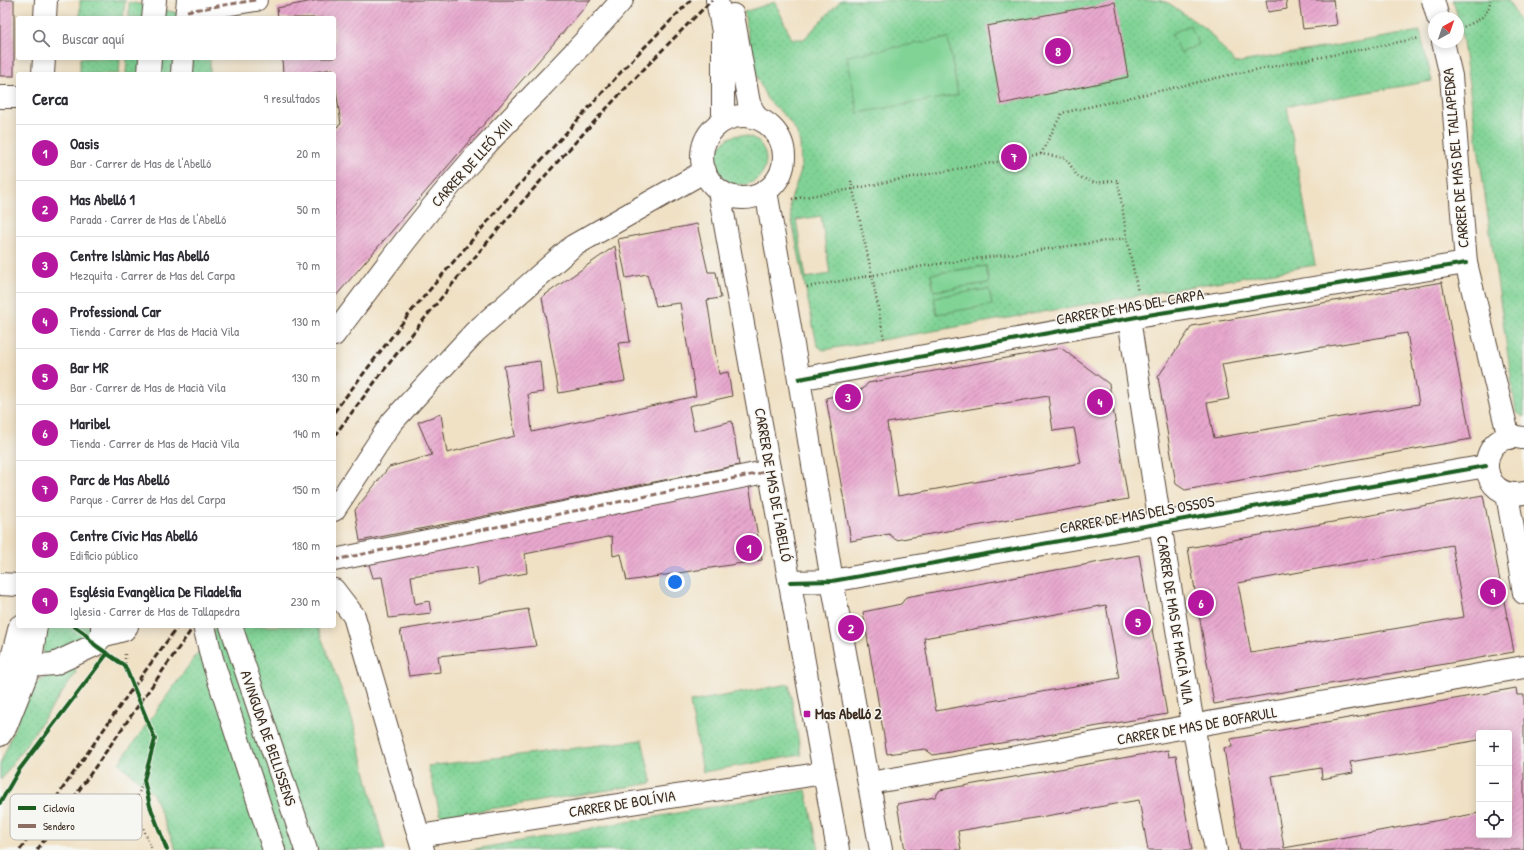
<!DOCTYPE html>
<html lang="es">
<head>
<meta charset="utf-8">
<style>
  body { margin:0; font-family:"Patrick Hand",sans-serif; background:#f2f2f3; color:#2b2b33 }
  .controls { position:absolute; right:12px; bottom:12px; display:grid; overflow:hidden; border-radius:4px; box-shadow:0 2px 10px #0003 }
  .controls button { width:36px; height:36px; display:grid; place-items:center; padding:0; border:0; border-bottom:1px solid #e1e1e2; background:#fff; color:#2b2b33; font:20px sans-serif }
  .compass { position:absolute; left:1428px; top:12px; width:36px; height:36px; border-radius:50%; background:#fff; box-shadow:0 2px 10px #0003; rotate:40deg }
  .you { position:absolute; left:675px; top:582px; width:14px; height:14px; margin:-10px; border:3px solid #fff; border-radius:50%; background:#1a73e8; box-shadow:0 0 0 6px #1a73e833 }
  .badge { display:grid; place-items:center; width:26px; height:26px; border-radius:50%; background:#b5179e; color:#fff; font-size:13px; font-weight:700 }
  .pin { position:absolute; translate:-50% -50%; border:2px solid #fff; box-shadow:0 1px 4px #0006 }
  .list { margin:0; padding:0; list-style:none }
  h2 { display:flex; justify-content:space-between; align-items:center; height:52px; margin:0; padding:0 16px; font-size:17px }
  h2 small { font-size:13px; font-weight:400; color:#7c7c81 }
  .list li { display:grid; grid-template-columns:26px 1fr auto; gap:12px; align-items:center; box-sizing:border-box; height:56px; padding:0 16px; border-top:1px solid #e1e1e2 }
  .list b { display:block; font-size:15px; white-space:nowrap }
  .list p { margin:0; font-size:13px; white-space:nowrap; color:#7c7c81 }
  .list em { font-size:13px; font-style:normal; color:#7c7c81 }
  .icon { flex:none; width:22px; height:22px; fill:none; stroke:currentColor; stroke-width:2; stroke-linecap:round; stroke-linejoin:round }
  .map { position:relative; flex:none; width:1524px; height:850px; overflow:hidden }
  .search { position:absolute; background:#fff; box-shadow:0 2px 10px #0003; left:16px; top:16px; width:320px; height:44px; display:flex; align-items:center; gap:10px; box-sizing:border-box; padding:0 14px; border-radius:4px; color:#7c7c81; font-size:15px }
  .panel { position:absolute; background:#fff; box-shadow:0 2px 10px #0003; left:16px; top:72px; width:320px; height:556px; border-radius:4px }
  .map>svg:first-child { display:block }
</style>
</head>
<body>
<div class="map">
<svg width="1524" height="850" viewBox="0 0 1524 850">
  <defs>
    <pattern id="green-dots" width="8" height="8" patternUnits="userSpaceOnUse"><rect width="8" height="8" fill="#80d395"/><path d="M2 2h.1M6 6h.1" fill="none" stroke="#70b580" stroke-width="1.8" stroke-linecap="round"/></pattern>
    <pattern id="building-hatch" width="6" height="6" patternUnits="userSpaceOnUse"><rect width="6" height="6" fill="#e8a8ce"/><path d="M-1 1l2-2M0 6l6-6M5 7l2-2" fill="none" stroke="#bd89a7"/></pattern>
  </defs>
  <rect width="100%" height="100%" fill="#f6f6f2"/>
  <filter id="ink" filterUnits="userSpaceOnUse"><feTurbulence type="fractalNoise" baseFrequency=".025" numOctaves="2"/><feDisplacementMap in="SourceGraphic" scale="8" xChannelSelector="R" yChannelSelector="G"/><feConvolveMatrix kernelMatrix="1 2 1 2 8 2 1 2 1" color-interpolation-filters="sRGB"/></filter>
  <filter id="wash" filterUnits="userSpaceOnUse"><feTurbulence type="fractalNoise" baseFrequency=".012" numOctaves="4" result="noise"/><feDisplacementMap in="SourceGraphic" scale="16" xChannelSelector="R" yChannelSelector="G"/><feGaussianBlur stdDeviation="0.9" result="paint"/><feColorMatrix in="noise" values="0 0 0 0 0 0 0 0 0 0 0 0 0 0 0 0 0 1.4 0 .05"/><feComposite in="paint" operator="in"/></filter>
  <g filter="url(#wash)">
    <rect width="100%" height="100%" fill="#f0e1c5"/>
    <g fill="url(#green-dots)" stroke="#5e7e5a" fill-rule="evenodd">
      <polygon points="80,0 125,0 123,18 80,18"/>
      <path d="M 841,0 L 1160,0 L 1170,4 L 1207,30 L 1235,63 L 1420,31 L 1432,81 L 1287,106 L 1315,265 L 823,350 L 817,345 L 791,216 L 790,202 L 801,170 L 800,143 L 796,131 L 787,118 L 767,99 L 754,70 L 744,12 L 775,2 L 792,39 L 804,39 ZM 821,216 L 830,274 L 806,278 L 796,220 ZM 986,266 L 988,283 L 934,291 L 931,274 Z"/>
      <polygon points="1453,0 1508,0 1524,29 1524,417 1516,412 1461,28"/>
      <polygon points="129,2 200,18 129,18"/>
      <polygon points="80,58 120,58 119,74 80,74"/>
      <polygon points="127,58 210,58 210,74 126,74"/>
      <circle cx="741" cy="160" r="25"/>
      <path d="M 43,626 L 93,626 C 90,636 74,647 65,651 C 58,653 50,654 43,656 Z"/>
      <polygon points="217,626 317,626 352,718 385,850 176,850 153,794 119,763"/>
      <polygon points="74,667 76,673 1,780 0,779 0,765 23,706 33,687 41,680 53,674"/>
      <polygon points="789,684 801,755 703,772 690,702"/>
      <polygon points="642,740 652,783 441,817 428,766"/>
      <polygon points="806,790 819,850 470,850"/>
    </g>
    <g fill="#80d395" stroke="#5e7e5a">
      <polygon points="1190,25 1199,44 1181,53 1171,34"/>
      <polygon points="948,38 958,95 858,113 847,56"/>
      <polygon points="986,266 989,283 934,291 931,274"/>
      <polygon points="989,289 992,305 937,314 934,297"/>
    </g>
    <g id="blocks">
      <g fill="url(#building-hatch)" fill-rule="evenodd">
        <rect x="0" y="0" width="14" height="76"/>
        <polygon points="318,0 591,0 334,298 334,129 341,124 333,69 300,74 283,74 282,58 334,58 334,18 278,18 277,8"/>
        <polygon points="1266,0 1286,0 1287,9 1268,12"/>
        <polygon points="1299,0 1333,0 1337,25 1303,29"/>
        <polygon points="1115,2 1128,77 1001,104 987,26"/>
        <polygon points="697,224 708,272 716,272 721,298 707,300 719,374 728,372 732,396 689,406 694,431 732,421 739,465 360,541 355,510 389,467 432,455 418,422 441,414 447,453 515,436 504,366 540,361 543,392 528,394 532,432 696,396 680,303 656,306 647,274 626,278 618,239"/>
        <polygon points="615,246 630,342 618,343 625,381 559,393 542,297"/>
        <path d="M 1442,282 L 1471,439 L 1185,490 L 1176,484 L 1158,377 L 1192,326 ZM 1407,333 L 1419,404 L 1214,438 L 1207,403 L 1229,399 L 1222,364 Z"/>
        <path d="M 1061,348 L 1109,384 L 1128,499 L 896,540 L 889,534 L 851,541 L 826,398 L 863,389 L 868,383 ZM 1048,396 L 1053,431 L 1074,428 L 1081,463 L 898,496 L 887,423 Z"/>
        <polygon points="749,485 762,560 627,581 621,554 613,556 612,536 525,554 527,573 489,580 479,585 477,567 411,576 415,604 429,601 431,613 389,618 382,577 373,578 368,561"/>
        <path d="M 1483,495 L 1514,652 L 1214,704 L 1188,548 ZM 1452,545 L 1464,617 L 1251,653 L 1238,583 Z"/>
        <path d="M 1139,555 L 1167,714 L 933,755 L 925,749 L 887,754 L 863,612 L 901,604 L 906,597 ZM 1106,605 L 1119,678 L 936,711 L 924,638 Z"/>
        <polygon points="528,609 536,646 438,656 440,672 409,676 400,630"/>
        <path d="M 1516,688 L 1517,695 L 1524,695 L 1524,850 L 1240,850 L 1224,748 L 1232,747 L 1231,739 ZM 1479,733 L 1509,733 L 1509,835 L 1479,835 L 1479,813 L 1284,848 L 1272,776 L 1321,768 L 1322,779 L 1353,773 L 1350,762 L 1479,740 Z"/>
        <polygon points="1168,750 1169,757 1176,756 1192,850 1148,850 1139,800 958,831 961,850 905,850 897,804 935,797 940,790"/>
      </g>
    </g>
  </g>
  <g filter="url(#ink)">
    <use href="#blocks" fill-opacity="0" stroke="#564537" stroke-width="1"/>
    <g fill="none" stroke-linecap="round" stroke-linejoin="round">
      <g stroke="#564537" stroke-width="24">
        <g id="minor">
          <polyline points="717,0 723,32 723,120"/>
          <polyline points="1433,0 1438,18"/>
          <polyline points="187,11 256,0"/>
          <polyline points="733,15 749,103 756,117"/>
          <polyline points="45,18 46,0"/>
          <polyline points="1443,42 1451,76 1466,263 1509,438"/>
          <polyline points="43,74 44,58"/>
          <polyline points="0,97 18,97"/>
          <circle cx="743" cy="157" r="41"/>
          <polyline points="719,191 838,850"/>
          <polyline points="766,191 799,379 832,581 881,850"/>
          <path d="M 1129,318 C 1155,496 1182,673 1216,850"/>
          <path d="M 334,335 C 382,271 429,207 483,148 C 529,98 578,51 622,0"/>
          <polyline points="799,379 1142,316 1466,263"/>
          <path d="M 1524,438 C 1520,438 1515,436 1512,437 C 1475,440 1479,502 1524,493"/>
          <polyline points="1507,494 1524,593"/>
          <polyline points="334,510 392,422 475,332 573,246 705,171"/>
          <polyline points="334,560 770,471"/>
          <polyline points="790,582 832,581 1486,466"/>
          <polyline points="0,584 18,585"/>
          <polyline points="334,590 354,616 423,850"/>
          <polyline points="102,636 124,630 127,626"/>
          <polyline points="30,666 54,664 95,645 102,636 102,626"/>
          <polyline points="0,705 20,626"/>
          <polyline points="0,735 6,726 30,666 36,626"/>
          <polyline points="870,783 1524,667"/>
          <polyline points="419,836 824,773"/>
        </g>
      </g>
      <g stroke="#564537" stroke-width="24">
        <g id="major">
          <polyline points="153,18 155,0"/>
          <polyline points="186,18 188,0"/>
          <polyline points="149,74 150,58"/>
          <polyline points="182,74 183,58"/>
          <polyline points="204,626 212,659 274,850"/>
          <polyline points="231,626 306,850"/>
        </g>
      </g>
      <g stroke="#564537" stroke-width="2.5" stroke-dasharray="1 3" stroke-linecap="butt">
        <path d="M 1460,28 C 1474,23 1490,17 1490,0"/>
        <polyline points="1041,154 1062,113 1234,74 1420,38"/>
        <polyline points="851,181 872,275 884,339"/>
        <polyline points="792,199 853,189 896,180 1041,154 1066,158 1077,176 1095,183 1118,180 1127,238 1138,292"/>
        <polyline points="807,287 924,266 1127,238"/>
        <polyline points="125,654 125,666"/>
        <polyline points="144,780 134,805 152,850"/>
      </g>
      <use href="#minor" stroke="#fff" stroke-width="22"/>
      <use href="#major" stroke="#fff" stroke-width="22"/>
      <g stroke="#3b2a1e" stroke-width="3" stroke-dasharray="6 3" stroke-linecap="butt">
        <polyline points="334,412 410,313 517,187 631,61 691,0"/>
        <path d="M 334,436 C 363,398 391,360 421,323 C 511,210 609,102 712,0"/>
        <polyline points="20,850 127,696 178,626"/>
        <polyline points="37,850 194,626"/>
      </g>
      <g stroke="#8d6e63" stroke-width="3" stroke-dasharray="6 3" stroke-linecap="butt">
        <polyline points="187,11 256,0"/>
        <polyline points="334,560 770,471"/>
      </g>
      <g stroke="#f6f6f2" stroke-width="6">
        <g id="cycleway">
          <polyline points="799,379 1142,316 1466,263"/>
          <polyline points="790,582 832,581 1486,466"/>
          <polyline points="74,626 84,633 95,645 125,666 155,739 144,780 150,806 167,850"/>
          <polyline points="0,803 19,770 107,654"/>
        </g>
      </g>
      <use href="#cycleway" stroke="#1b5e20" stroke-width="4"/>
    </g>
  </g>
  <rect fill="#b5179e" stroke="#f6f6f2" stroke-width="1.5" x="803" y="710" width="8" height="8" rx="2"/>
  <g text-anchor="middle" stroke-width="3" stroke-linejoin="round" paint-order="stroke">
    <g font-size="15" fill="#3b2a1e" stroke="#f6f6f2">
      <text transform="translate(1456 158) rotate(-95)" y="5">CARRER DE MAS DEL TALLAPEDRA</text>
      <text transform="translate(472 163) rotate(-48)" y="5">CARRER DE LLEÓ XIII</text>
      <text transform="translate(1130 307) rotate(-10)" y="5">CARRER DE MAS DEL CARPA</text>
      <text transform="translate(773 485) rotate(80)" y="5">CARRER DE MAS DE L'ABELLÓ</text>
      <text transform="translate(1137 515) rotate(-10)" y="5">CARRER DE MAS DELS OSSOS</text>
      <text transform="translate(1175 620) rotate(81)" y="5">CARRER DE MAS DE MACIÀ VILA</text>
      <text transform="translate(1197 726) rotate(-10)" y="5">CARRER DE MAS DE BOFARULL</text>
      <text transform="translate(268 738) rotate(71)" y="5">AVINGUDA DE BELLISSENS</text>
      <text transform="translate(622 804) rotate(-9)" y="5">CARRER DE BOLÍVIA</text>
    </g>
    <g font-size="15" font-weight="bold" fill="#3b2a1e" stroke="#f6f6f2" text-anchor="start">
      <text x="815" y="719">Mas Abelló 2</text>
    </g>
  </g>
  <rect x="10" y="794" width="132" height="46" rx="6" fill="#f6f6f2" stroke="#beb9b2" stroke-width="1"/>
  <rect x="18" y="806" width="18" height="4" fill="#1b5e20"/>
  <rect x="18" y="824" width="18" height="4" fill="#8d6e63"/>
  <g font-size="11" fill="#3b2a1e">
    <text x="43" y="812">Ciclovía</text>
    <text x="43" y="830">Sendero</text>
  </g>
</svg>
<div class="controls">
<button>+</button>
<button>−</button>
<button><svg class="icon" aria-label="locate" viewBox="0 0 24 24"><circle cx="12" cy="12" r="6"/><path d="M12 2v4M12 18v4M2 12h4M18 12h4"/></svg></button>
</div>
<svg class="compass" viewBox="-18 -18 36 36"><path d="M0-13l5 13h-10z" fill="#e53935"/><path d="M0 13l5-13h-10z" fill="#7c7c81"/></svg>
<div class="you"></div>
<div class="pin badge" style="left:749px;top:548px">1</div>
<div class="pin badge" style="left:851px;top:628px">2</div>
<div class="pin badge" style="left:848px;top:397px">3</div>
<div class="pin badge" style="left:1100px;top:402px">4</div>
<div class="pin badge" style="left:1138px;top:622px">5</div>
<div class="pin badge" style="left:1201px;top:603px">6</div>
<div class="pin badge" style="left:1014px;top:157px">7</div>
<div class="pin badge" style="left:1058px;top:51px">8</div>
<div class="pin badge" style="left:1493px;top:592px">9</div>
<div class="search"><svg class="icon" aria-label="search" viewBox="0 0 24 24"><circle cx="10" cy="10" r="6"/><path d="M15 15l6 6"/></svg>Buscar aquí</div>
<section class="panel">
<h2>Cerca<small>9 resultados</small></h2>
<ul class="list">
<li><span class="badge">1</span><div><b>Oasis</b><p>Bar · Carrer de Mas de l'Abelló</p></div><em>20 m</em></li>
<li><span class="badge">2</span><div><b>Mas Abelló 1</b><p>Parada · Carrer de Mas de l'Abelló</p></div><em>50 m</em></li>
<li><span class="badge">3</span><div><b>Centre Islàmic Mas Abelló</b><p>Mezquita · Carrer de Mas del Carpa</p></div><em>70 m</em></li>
<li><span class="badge">4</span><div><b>Professional Car</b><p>Tienda · Carrer de Mas de Macià Vila</p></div><em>130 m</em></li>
<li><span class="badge">5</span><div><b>Bar MR</b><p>Bar · Carrer de Mas de Macià Vila</p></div><em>130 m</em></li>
<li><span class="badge">6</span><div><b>Maribel</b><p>Tienda · Carrer de Mas de Macià Vila</p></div><em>140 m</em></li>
<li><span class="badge">7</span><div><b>Parc de Mas Abelló</b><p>Parque · Carrer de Mas del Carpa</p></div><em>150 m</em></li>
<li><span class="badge">8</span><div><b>Centre Cívic Mas Abelló</b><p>Edificio público</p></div><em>180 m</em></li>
<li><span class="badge">9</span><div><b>Església Evangèlica De Filadelfia</b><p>Iglesia · Carrer de Mas de Tallapedra</p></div><em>230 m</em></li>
</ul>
</section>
</div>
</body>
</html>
